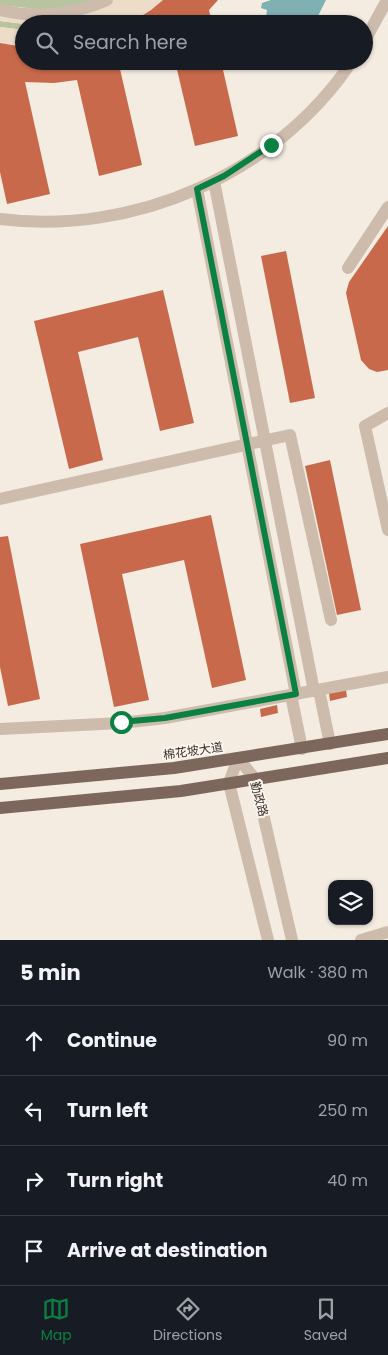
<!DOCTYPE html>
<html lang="en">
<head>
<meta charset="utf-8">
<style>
  body { margin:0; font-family:Poppins,"Noto Sans SC",sans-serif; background:#20242c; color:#f1f3f6 }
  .controls { position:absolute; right:15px; bottom:15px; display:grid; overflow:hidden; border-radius:10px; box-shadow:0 1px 4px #0004 }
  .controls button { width:45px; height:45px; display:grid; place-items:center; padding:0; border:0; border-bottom:1px solid #363941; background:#171b24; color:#f1f3f6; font:25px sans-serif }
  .stop { position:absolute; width:15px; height:15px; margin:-11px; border:4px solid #0b8043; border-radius:50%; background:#fff }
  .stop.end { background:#0b8043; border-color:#fff; box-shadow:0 1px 5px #0008 }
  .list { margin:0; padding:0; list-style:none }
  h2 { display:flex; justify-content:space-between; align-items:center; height:65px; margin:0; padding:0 20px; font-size:21px }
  h2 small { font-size:16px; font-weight:400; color:#9ea1a6 }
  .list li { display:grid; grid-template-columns:32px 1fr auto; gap:15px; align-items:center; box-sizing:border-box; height:70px; padding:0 20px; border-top:1px solid #363941 }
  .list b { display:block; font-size:19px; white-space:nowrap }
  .list em { font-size:16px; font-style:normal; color:#9ea1a6 }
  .icon { flex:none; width:28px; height:28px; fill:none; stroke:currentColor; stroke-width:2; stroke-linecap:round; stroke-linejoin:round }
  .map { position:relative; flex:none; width:388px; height:940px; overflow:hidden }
  .search { position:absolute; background:#171b24; box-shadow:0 1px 4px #0004; left:15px; right:15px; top:15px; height:55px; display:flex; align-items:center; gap:12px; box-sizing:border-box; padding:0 18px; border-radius:28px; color:#9ea1a6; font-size:19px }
  .sheet { height:345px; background:#171b24 }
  nav { display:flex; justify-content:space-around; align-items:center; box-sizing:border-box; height:70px; border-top:1px solid #363941; background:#171b24; font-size:14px; color:#9ea1a6 }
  nav a { display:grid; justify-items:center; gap:2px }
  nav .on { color:#0b8043 }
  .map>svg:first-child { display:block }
</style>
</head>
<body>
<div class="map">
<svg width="388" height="940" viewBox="0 0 388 940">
  <rect width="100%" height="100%" fill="#f4ebe1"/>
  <g fill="#b8c4a0">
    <polygon points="0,0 96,0 82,4 45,10 0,5"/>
    <polygon points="102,15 103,19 88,24 65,24"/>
    <polygon points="0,21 24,24 24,30 0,27"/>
  </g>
  <g fill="#ecdcc8">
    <polygon points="107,0 163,0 151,10 129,24 88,24 103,19 102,15 65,24 24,24 0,21 0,10 26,14"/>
    <polygon points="0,27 24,30 24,47 0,43"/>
  </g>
  <polygon fill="#7fb0b2" points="271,0 326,0 314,24 265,24 267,10 261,8 262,3"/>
  <g fill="#c8694b">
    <polygon points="163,0 218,0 209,10 212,24 129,24 151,10"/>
    <polygon points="0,43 24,47 24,61 138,61 120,69 142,165 99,176 77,80 54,83 25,82 50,194 7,204 0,172"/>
    <polygon points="175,61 221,61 238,136 195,146"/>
    <polygon points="388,226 388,370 377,372 369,369 361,360 346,293 349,282"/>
    <polygon points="286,251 315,398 290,403 261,256"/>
    <polygon points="163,290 194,423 160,431 138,337 78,352 103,460 69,469 34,321"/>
    <polygon points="330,460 361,610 337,615 305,466"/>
    <polygon points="211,515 246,680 212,688 184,560 122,574 149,700 114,707 80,544"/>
    <polygon points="8,536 40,699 8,706 0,667 0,537"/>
    <polygon points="346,690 347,697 330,701 329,693"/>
    <polygon points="277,705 278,713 261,717 260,709"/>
  </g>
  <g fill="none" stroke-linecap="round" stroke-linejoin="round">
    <g stroke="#cdbbac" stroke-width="12">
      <path d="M 0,10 C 35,18 74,15 107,0"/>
      <polyline points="364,42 387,0"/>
      <polyline points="214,181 314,691"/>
      <polyline points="197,189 296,694"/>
      <path d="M 0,219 C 133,236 277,174 352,61"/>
      <polyline points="348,268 388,207"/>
      <polyline points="388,413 365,426 388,530"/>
      <polyline points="0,499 290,435 331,620"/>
      <polyline points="319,690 330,744"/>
      <polyline points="291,695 302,749"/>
      <polyline points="0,729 121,723 165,718 388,677"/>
      <polyline points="238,758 255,779 292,940"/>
      <polyline points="238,758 229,783 268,940"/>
      <polyline points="361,940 388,932"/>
    </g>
    <g stroke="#7d675c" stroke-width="12">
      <polyline points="0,784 174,768 388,734"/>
      <polyline points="0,808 181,791 388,758"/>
    </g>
  </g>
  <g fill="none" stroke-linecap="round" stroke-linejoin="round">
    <polyline stroke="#0b8043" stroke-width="6" points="121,722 165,718 296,694 197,189 224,176 271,145"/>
  </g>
  <g text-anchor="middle" stroke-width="4" stroke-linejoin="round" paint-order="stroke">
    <g font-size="12" fill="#3b302b" stroke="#fbf5ee">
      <text transform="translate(193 751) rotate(-8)" y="4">棉花坡大道</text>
      <text transform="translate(259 799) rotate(75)" y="4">勤政路</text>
    </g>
  </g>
</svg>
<div class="controls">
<button><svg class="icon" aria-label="layers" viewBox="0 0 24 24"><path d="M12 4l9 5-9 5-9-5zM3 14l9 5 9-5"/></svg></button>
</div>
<div class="stop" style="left:121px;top:722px"></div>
<div class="stop end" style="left:271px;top:145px"></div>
<div class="search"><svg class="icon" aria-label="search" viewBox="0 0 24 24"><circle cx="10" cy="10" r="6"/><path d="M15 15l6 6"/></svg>Search here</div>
</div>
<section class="sheet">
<h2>5 min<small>Walk · 380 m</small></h2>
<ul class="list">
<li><svg class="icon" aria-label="ahead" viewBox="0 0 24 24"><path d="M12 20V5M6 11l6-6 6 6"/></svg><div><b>Continue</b></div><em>90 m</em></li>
<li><svg class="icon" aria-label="left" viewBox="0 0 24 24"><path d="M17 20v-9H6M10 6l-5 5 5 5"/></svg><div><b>Turn left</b></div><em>250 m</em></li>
<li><svg class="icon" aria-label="right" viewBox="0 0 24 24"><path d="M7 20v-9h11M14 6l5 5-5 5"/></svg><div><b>Turn right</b></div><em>40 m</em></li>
<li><svg class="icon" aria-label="arrive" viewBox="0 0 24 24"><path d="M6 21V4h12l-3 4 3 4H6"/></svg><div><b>Arrive at destination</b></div></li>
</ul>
</section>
<nav>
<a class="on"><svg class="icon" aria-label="map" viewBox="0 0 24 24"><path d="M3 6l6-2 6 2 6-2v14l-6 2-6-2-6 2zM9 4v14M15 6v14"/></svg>Map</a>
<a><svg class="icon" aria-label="directions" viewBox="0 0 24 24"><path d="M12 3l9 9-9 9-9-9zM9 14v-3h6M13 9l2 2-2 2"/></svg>Directions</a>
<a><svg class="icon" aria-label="saved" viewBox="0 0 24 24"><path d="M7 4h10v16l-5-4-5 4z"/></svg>Saved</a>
</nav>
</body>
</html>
